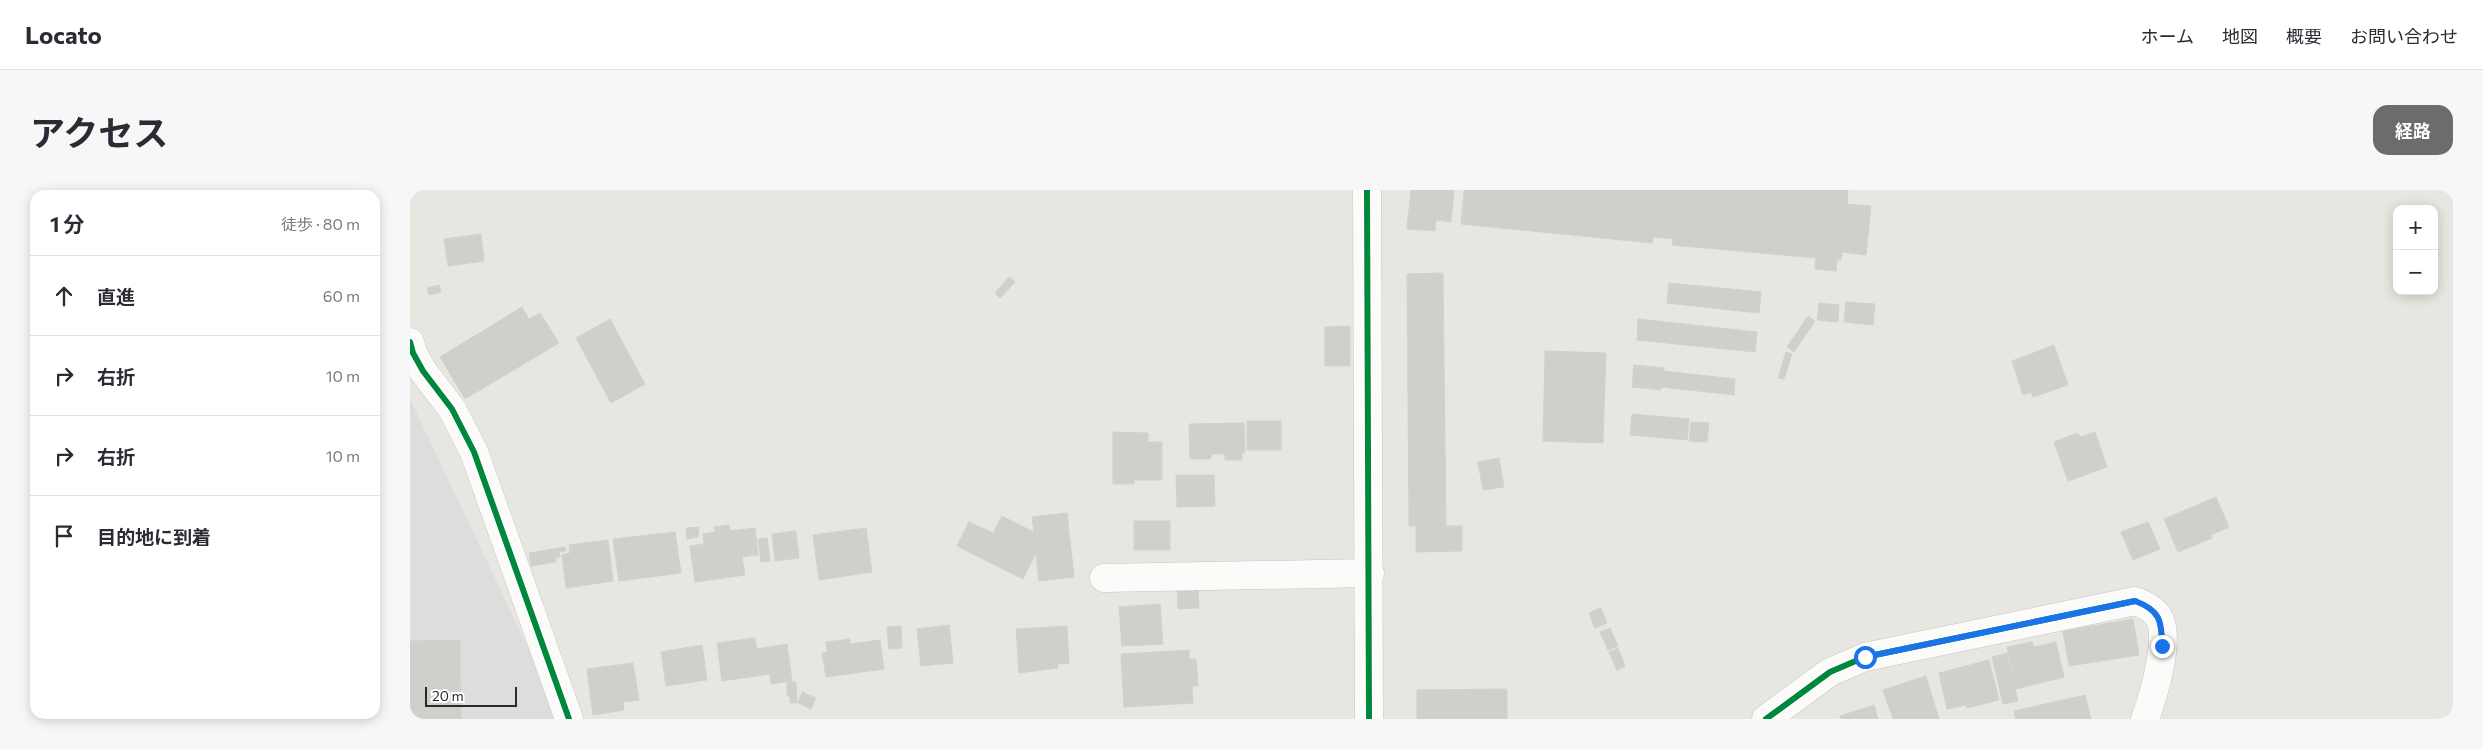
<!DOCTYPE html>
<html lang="ja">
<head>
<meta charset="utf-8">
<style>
  body { margin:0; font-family:Commissioner,"Noto Sans JP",sans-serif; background:#f7f7f7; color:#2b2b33 }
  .controls { position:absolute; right:15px; top:15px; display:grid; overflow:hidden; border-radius:10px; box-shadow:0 2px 12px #0003 }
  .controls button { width:45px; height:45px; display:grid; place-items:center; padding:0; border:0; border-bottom:1px solid #e1e1e2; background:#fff; color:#2b2b33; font:25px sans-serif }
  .scale { position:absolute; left:15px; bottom:12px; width:92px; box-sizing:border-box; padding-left:5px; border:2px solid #2a2a2a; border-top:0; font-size:14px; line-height:18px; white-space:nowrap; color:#2a2a2a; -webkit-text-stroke:4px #fff; paint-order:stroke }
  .stop { position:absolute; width:15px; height:15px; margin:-11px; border:4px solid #1a73e8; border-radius:50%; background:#fff }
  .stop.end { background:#1a73e8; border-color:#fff; box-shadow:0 1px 5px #0008 }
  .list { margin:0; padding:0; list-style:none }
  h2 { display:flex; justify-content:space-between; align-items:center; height:65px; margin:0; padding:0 20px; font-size:21px }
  h2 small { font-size:16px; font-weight:400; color:#7c7c81 }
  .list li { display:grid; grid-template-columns:32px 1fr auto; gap:15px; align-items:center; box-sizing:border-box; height:80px; padding:0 20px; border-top:1px solid #e1e1e2 }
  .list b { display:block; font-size:19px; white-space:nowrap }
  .list em { font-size:16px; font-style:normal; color:#7c7c81 }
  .icon { flex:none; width:28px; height:28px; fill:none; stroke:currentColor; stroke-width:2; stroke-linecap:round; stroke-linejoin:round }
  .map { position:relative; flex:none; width:2043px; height:529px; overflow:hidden; border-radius:15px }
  header { display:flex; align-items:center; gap:30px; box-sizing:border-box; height:70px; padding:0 25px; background:#fff; border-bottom:1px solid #e1e1e2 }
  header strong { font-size:24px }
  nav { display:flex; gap:28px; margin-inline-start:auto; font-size:18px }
  .intro { display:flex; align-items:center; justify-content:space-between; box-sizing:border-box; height:120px; padding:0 30px }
  h1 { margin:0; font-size:35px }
  .button { padding:12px 22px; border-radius:15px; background:#6c6c6a; color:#fff; font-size:18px; font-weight:700 }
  main { display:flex; gap:30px; padding:0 30px }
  aside { flex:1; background:#fff; border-radius:15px; box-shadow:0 2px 12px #0003 }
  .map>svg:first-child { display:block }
</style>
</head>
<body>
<header>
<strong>Locato</strong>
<nav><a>ホーム</a><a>地図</a><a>概要</a><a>お問い合わせ</a></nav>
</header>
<div class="intro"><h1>アクセス</h1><a class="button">経路</a></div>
<main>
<aside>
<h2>1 分<small>徒歩 · 80 m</small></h2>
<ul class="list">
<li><svg class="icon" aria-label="ahead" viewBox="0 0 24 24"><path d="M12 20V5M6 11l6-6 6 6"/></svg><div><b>直進</b></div><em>60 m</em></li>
<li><svg class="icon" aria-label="right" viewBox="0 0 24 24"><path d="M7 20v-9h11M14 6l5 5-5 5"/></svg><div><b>右折</b></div><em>10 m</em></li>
<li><svg class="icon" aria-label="right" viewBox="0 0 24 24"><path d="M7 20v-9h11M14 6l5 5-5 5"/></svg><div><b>右折</b></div><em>10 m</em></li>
<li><svg class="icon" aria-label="arrive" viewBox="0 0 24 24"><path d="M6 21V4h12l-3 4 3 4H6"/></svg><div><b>目的地に到着</b></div></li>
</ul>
</aside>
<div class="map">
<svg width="2043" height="529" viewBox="0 0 2043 529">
  <rect width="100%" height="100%" fill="#e8e6e0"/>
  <polygon fill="#dfdcde" points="0,209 135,494 145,529 0,529"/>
  <g fill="#d1cfcb" stroke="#d3d1cc">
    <polygon points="1001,0 1044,0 1041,32 1026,30 1025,41 997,39"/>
    <polygon points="1054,0 1438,0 1437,14 1461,16 1456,65 1432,62 1431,70 1427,70 1426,81 1405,79 1406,68 1262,55 1263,49 1243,47 1242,53 1051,34"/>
    <polygon points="71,44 74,71 38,76 34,49"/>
    <polygon points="1033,83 1036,336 1052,336 1052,361 1006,362 1006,336 999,336 997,84"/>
    <polygon points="599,87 605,92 590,108 585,103"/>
    <polygon points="1259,93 1351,102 1349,123 1257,113"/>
    <polygon points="29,95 31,102 19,105 17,98"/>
    <polygon points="1436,112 1465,114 1463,135 1434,132"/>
    <polygon points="1409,113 1429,115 1428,132 1407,130"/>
    <polygon points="112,117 119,129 130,123 149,153 55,209 30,167"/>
    <polygon points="1398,126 1405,131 1384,162 1377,157"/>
    <polygon points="200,129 235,194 201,213 166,148"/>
    <polygon points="1228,129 1347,142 1345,162 1227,150"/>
    <polygon points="940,136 940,176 915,176 915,137"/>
    <polygon points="1644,155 1658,195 1623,207 1621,202 1613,205 1602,171"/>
    <polygon points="1135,161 1196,163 1193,253 1133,251"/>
    <polygon points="1376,162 1382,164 1374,189 1368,188"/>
    <polygon points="1224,175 1254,178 1254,181 1325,189 1324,205 1251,197 1251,200 1222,197"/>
    <polygon points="1222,224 1279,229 1277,250 1220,245"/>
    <rect x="837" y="231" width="34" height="29"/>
    <polygon points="1281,232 1299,233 1297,252 1279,251"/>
    <polygon points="834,233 835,263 832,263 832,270 815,270 815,264 801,264 801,269 780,269 779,234"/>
    <polygon points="703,242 738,243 738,252 752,252 752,290 724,290 724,294 703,294"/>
    <polygon points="1685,242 1697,277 1658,291 1644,252 1668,243 1670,247"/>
    <polygon points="1089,268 1094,297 1073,300 1068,272"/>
    <polygon points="766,285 804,285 805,316 767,317"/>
    <polygon points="1806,307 1819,337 1801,345 1802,348 1768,362 1754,329"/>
    <polygon points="657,323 664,387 629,391 626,363 613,389 547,356 559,332 583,343 592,326 624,342 622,327"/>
    <rect x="724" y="331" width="36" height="29"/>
    <polygon points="1738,332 1750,359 1723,370 1711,342"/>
    <polygon points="319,335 320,341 345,338 348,365 332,367 335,385 285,392 280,356 294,354 293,344 305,342 304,337"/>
    <polygon points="289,337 288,347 277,349 276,338"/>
    <polygon points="456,338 462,382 409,390 403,345"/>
    <polygon points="386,341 389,368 365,371 362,344"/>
    <polygon points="265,342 271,383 209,391 203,349"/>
    <polygon points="357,348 360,371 351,372 348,349"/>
    <polygon points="198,350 203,391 156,398 152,365 160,363 159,355"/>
    <polygon points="155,357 156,361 149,362 150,367 145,368 146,372 121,376 119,363"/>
    <polygon points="788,396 789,418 768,419 767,397"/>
    <polygon points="750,414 753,454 712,456 709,417"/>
    <polygon points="1191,418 1197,433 1185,438 1179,423"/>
    <polygon points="1723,429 1729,465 1659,476 1653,441"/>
    <polygon points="539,435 543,473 511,476 507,439"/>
    <polygon points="491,436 492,458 479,459 477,437"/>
    <polygon points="657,436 659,473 647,474 648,478 609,483 606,439"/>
    <polygon points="1200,438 1208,456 1198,460 1190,442"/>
    <polygon points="345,448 347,459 377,454 382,491 361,494 360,484 312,491 307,453"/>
    <polygon points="440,449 440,454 470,450 474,479 416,487 412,463 417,462 416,452"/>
    <polygon points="50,450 51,529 0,529 0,451"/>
    <polygon points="1622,452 1624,457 1646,452 1654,487 1606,499 1597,457"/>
    <polygon points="292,455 297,490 256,496 251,462"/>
    <polygon points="1208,458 1215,476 1207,480 1199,462"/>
    <polygon points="779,460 779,469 786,469 788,496 782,496 783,513 714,517 711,464"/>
    <polygon points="1597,463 1608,511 1593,514 1582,467"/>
    <polygon points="1579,470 1589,510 1557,518 1556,515 1537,519 1529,483"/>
    <polygon points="223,473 229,510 213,512 214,520 183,525 177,479"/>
    <polygon points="1516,486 1529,529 1483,529 1473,500"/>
    <polygon points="377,492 386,492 387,513 380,513 380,506 377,506"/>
    <polygon points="1097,499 1097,529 1007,529 1007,500"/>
    <polygon points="392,502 406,508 401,519 388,513"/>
    <polygon points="1675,505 1681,529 1606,529 1604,521"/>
    <polygon points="1464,515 1468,529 1431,529 1430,526"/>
  </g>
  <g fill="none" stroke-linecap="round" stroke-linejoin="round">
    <g stroke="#c6c5c5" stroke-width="29">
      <g id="minor">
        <polyline points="957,0 959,529"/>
        <polyline points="0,152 3,163 13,181 42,219 64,262 159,529"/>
        <polyline points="694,388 960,383"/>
        <path d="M 1356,529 L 1420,482 L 1455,467 L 1725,411 C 1734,414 1742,418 1748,426 C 1762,446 1743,507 1735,529"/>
      </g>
    </g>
    <use href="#minor" stroke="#fcfbfa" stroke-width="28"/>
    <g stroke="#fff" stroke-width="9">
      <g id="cycleway">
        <polyline points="957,0 959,529"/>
        <polyline points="0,152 3,163 13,181 42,219 64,262 159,529"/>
        <polyline points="1356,529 1420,482 1455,467 1725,411"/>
      </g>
    </g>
    <use href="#cycleway" stroke="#00873e" stroke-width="6"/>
  </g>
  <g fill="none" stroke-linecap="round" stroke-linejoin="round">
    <path stroke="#1a73e8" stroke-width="6" d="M 1455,467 L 1725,411 C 1750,420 1752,431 1752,456"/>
  </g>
</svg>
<div class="controls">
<button>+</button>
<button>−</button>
</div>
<div class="scale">20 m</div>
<div class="stop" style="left:1455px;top:467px"></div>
<div class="stop end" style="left:1752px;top:456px"></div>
</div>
</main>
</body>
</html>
